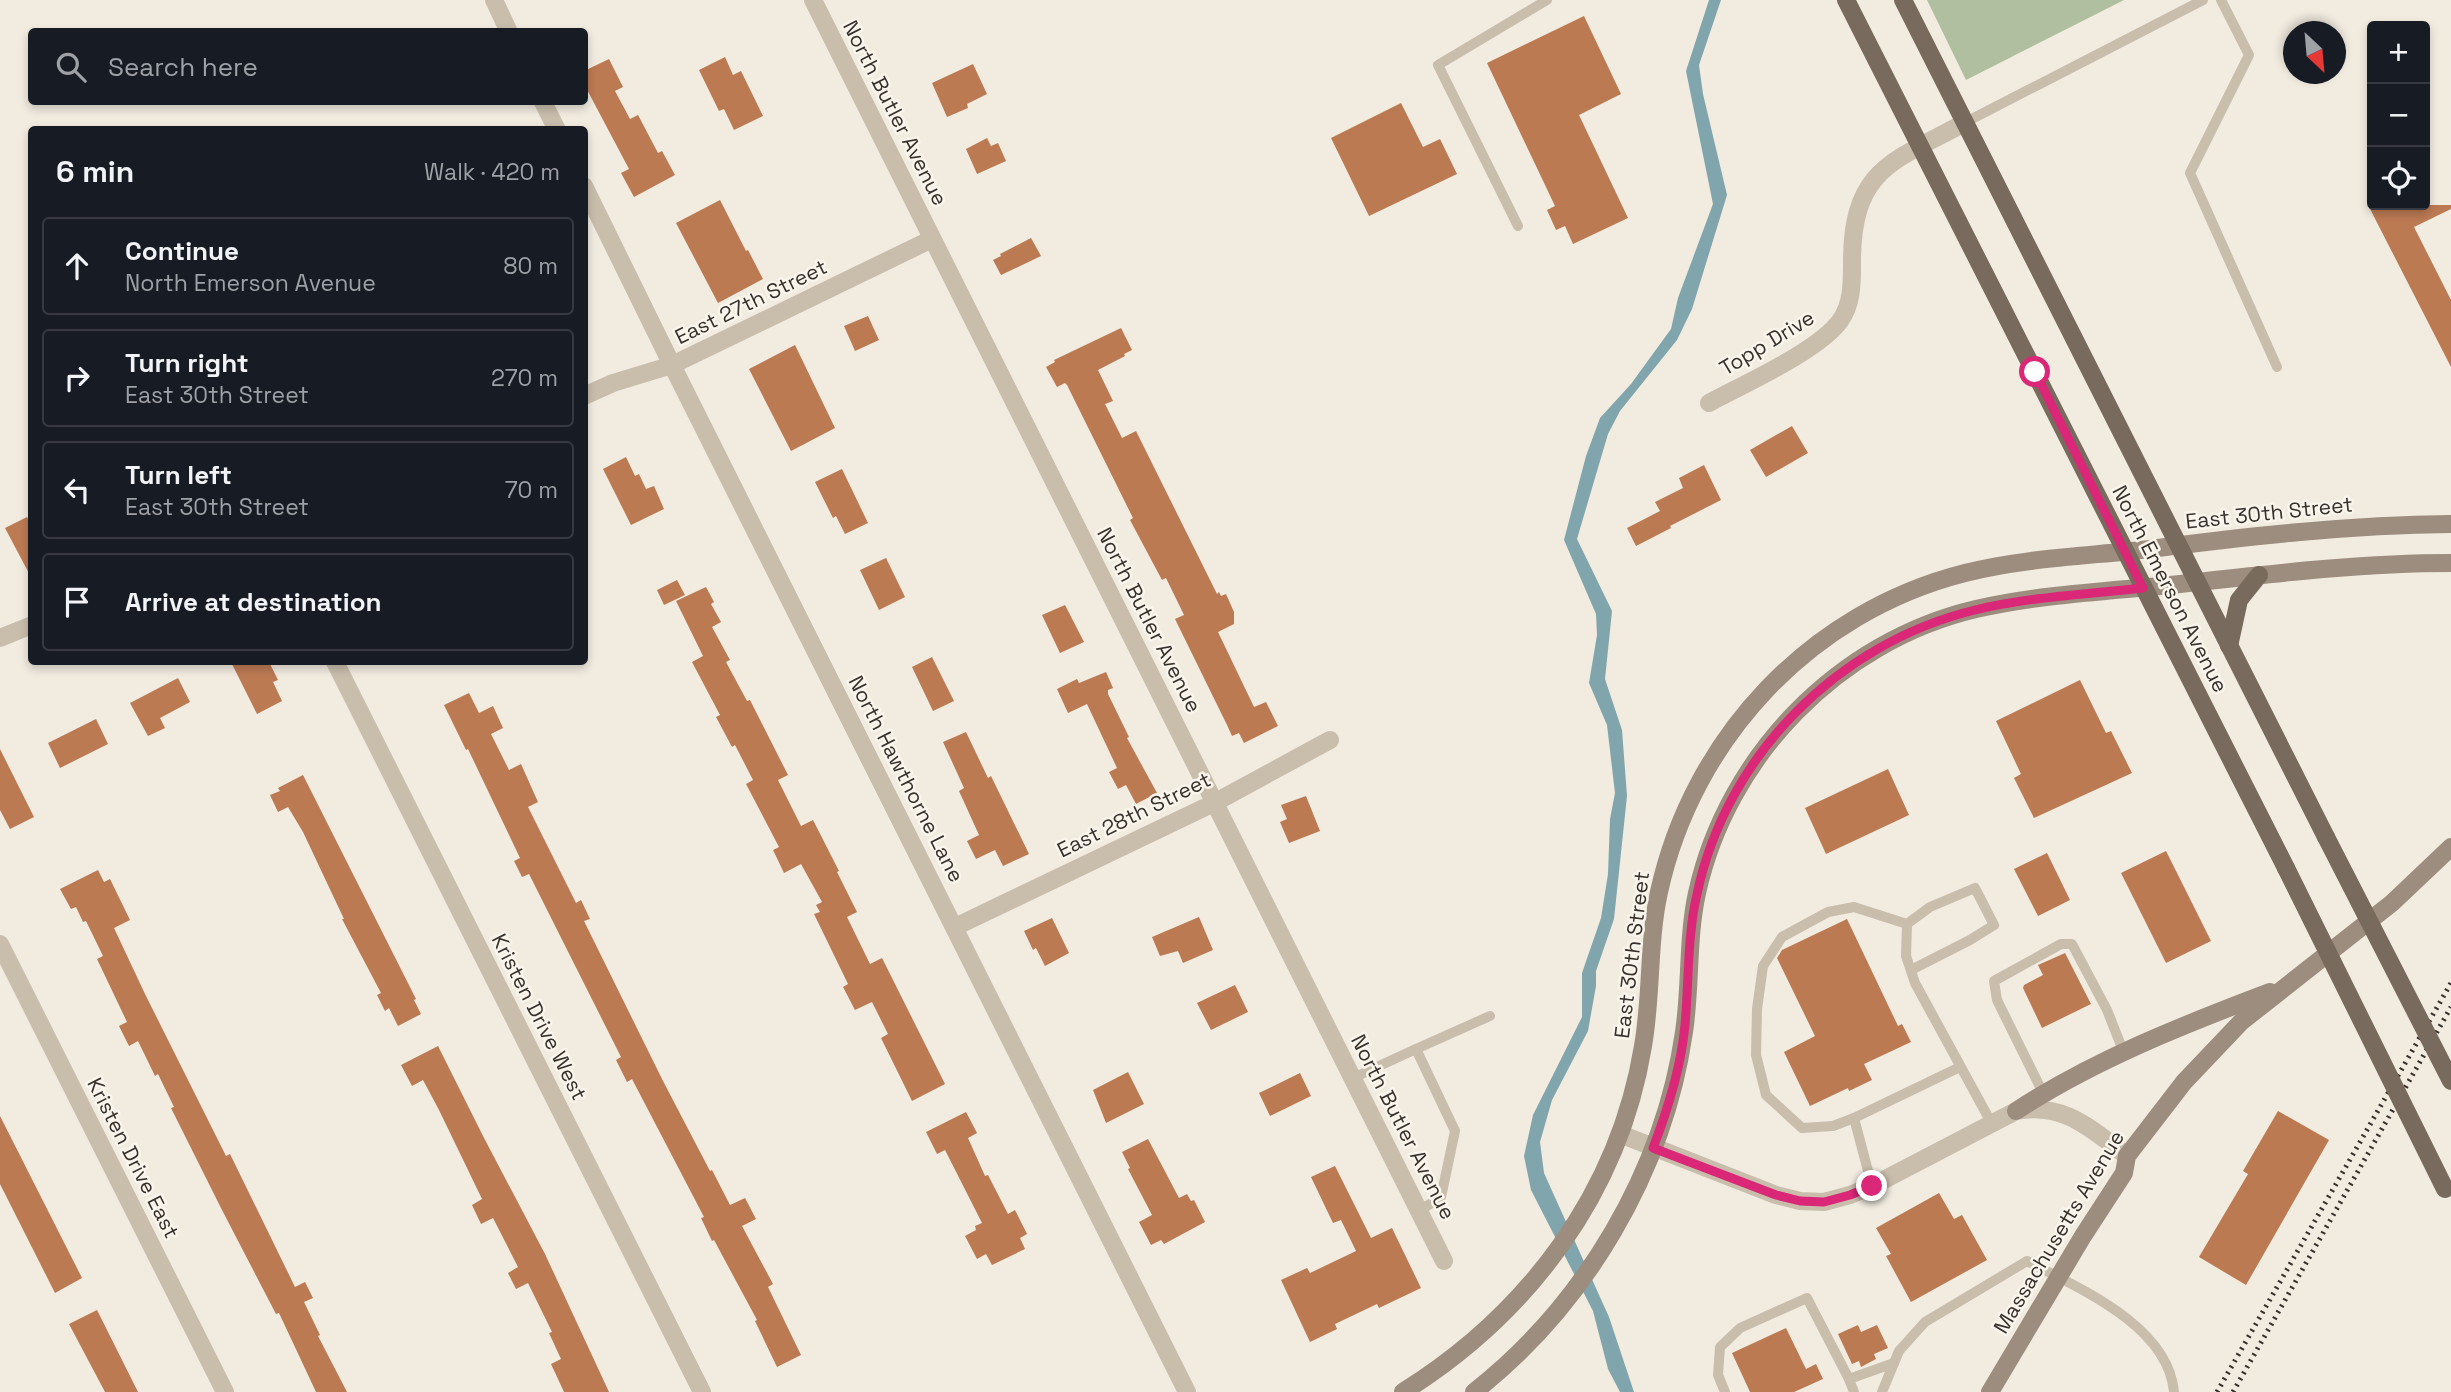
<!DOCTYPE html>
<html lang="en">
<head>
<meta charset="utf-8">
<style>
  body { margin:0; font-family:"Space Grotesk",sans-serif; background:#20242c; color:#f1f3f6 }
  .controls { position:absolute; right:21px; top:21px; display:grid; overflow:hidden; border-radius:7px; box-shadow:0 4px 10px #0003 }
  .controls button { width:63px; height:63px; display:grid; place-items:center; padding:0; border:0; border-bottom:2px solid #363941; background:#171b24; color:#f1f3f6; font:35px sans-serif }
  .compass { position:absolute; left:2283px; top:21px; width:63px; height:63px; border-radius:50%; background:#171b24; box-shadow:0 4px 10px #0003; rotate:154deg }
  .stop { position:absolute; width:21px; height:21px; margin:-16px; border:5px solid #db2777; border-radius:50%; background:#fff }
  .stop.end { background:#db2777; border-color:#fff; box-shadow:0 2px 7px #0008 }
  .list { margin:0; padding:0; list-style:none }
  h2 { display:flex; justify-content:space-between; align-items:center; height:91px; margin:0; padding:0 28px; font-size:30px }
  h2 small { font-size:23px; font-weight:400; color:#9ea1a6 }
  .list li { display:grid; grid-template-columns:46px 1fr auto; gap:21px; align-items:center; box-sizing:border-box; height:98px; margin:0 14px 14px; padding:0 14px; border:2px solid #363941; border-radius:7px }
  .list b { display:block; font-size:26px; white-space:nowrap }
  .list p { margin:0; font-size:23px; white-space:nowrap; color:#9ea1a6 }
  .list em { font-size:23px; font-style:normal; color:#9ea1a6 }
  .icon { flex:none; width:38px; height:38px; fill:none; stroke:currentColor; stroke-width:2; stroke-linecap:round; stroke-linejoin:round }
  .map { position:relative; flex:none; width:2451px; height:1392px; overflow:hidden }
  .search { position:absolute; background:#171b24; box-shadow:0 4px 10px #0003; left:28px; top:28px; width:560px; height:77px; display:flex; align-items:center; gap:18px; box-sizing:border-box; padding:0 24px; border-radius:7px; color:#9ea1a6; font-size:26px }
  .panel { position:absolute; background:#171b24; box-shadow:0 4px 10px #0003; left:28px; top:126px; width:560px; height:539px; border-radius:7px }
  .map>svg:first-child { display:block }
</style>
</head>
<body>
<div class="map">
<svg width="2451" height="1392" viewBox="0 0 2451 1392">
  <rect width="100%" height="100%" fill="#f1ebe0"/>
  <polygon fill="#b1bfa1" points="1927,0 2124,0 1966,80"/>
  <polygon fill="#81a5ac" points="1709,0 1721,0 1699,65 1703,94 1727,195 1692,309 1677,340 1620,411 1608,434 1577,539 1612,611 1605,679 1622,730 1627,796 1614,919 1596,971 1596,986 1588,1031 1552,1100 1540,1142 1544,1173 1609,1317 1634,1392 1620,1392 1608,1369 1593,1311 1531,1190 1524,1156 1533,1115 1582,1017 1582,973 1601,918 1608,874 1610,819 1615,793 1607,725 1589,683 1597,635 1596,614 1564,540 1586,456 1600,418 1631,384 1671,329 1678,298 1713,204 1686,71"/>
  <g fill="#bc7a53">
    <polygon points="1584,16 1621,94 1579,115 1628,218 1573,244 1565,226 1556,230 1547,210 1555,206 1487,63"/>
    <polygon points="725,57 733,75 741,71 763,116 734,130 724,109 719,111 699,70"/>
    <polygon points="609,59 623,87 615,91 630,119 638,115 658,153 662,151 675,175 634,197 621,173 629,169 584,84 584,71"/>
    <polygon points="973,64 987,94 967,104 968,108 947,117 932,83"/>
    <polygon points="1401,103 1423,147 1440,139 1457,174 1369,216 1331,138"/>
    <polygon points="987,138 991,146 998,143 1006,161 977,174 966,149"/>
    <polygon points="720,200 746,251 748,250 763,279 718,303 676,223"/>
    <polygon points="2368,205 2451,205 2451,209 2414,227 2451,300 2451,367"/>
    <polygon points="1031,238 1041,256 1001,275 993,260 1001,256 1000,254"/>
    <polygon points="868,316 879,340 855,351 844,326"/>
    <polygon points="1121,328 1132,350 1124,354 1125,356 1098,370 1113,401 1105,404 1122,438 1136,431 1217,594 1219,592 1221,596 1226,594 1234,612 1234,624 1218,632 1254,707 1266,702 1278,726 1244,743 1239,733 1232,736 1227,725 1175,619 1184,615 1166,578 1162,580 1130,520 1133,518 1128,508 1067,385 1065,383 1057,387 1046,367 1055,362 1054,360"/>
    <polygon points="795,345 835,428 791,451 749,369"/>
    <polygon points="1792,426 1808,453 1766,477 1750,450"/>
    <polygon points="626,457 635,476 639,474 646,489 654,486 664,509 631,525 603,469"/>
    <polygon points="1704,465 1721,500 1670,526 1671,528 1636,546 1627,528 1660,511 1655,502 1683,488 1679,478"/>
    <polygon points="842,469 868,523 845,534 836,516 833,518 815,482"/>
    <polygon points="27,517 32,527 32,579 5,528"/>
    <polygon points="886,558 905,597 879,610 860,570"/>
    <polygon points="677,580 685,595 664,605 657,590"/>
    <polygon points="706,587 714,602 711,604 721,622 712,627 730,660 726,662 747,701 750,700 788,775 778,780 801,826 813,820 839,871 837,872 857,912 847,917 870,964 882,958 945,1084 912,1101 881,1038 888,1034 872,1002 855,1010 843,987 848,984 814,914 820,912 816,905 822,902 801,864 784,873 773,850 779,847 746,784 753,780 735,745 732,747 716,717 720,715 692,662 703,656 676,601"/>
    <polygon points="1065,605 1084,642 1060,653 1042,615"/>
    <polygon points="932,657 954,701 933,711 912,667"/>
    <polygon points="231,662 269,662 278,680 273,682 282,701 257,714"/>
    <polygon points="1106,672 1113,688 1108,690 1108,694 1129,737 1127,738 1157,793 1136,804 1126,785 1118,789 1109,772 1117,768 1087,704 1068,713 1057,689 1077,679 1079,683"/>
    <polygon points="178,678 190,702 160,718 165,728 148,736 130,703"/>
    <polygon points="2080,680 2106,733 2111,731 2132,773 2034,818 2014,778 2021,774 1996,721"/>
    <polygon points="469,693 479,713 493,706 503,728 491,734 509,770 521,764 538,802 528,807 576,903 581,900 590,919 584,921 663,1081 710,1171 712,1170 730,1205 745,1198 756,1219 742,1226 773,1284 768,1287 801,1355 777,1367 755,1321 757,1320 714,1240 712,1241 701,1218 704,1217 632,1079 627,1082 616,1060 621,1057 529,874 522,877 514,861 520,858 468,749 466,750 444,705"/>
    <polygon points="96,719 108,744 60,768 48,743"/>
    <polygon points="966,732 988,778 991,776 1029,854 1003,866 995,850 976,859 967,841 979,835 959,791 964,788 943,742"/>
    <polygon points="0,749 34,817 10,829 0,810"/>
    <polygon points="1888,769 1909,815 1826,854 1805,808"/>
    <polygon points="303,775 416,999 414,1000 421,1014 398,1026 389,1008 385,1011 377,995 381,993 342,919 344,919 303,832 288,807 278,812 270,795 280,791 278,788"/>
    <polygon points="1306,796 1320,831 1289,843 1280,822 1287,819 1281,805"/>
    <polygon points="2166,851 2211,941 2166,963 2121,873"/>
    <polygon points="2047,853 2070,900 2038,916 2014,869"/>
    <polygon points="98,870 104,882 110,879 130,920 114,928 145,994 226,1156 230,1154 295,1287 305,1282 313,1298 304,1302 320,1335 318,1336 347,1392 316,1392 279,1313 276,1314 222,1210 171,1108 174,1107 158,1074 155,1076 138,1041 129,1046 119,1026 127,1022 97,959 103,956 86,921 83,922 76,907 71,909 60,889"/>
    <polygon points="1199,917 1213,950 1183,963 1178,951 1160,956 1152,937"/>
    <polygon points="1052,918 1069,953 1045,966 1036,948 1033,950 1024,931"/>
    <polygon points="1847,919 1898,1026 1902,1024 1911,1042 1864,1064 1872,1080 1849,1091 1848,1088 1810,1106 1784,1052 1815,1036 1777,958 1782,950"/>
    <polygon points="2065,953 2091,1004 2042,1028 2023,988 2024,985 2043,975 2038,965"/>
    <polygon points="1235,985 1248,1012 1211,1030 1197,1003"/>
    <polygon points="438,1046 483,1136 545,1254 609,1392 564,1392 551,1364 561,1359 549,1333 552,1332 528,1283 516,1289 508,1273 518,1267 493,1218 481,1224 472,1205 482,1199 439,1110 423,1080 412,1086 401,1065"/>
    <polygon points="1128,1072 1144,1104 1106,1123 1093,1090"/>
    <polygon points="1300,1073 1311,1096 1270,1116 1259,1093"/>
    <polygon points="2278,1111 2329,1140 2246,1285 2199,1257 2248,1174 2243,1171"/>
    <polygon points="966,1112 977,1133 968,1138 985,1176 988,1175 1008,1214 1015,1210 1027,1234 1020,1238 1025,1249 992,1265 986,1254 977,1259 965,1236 976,1230 975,1226 982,1223 945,1150 937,1154 926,1132"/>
    <polygon points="0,1116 82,1278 55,1293 0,1184"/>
    <polygon points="1148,1139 1179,1198 1187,1194 1191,1201 1194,1200 1205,1222 1164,1244 1161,1240 1151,1245 1139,1222 1152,1215 1128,1169 1130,1168 1122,1152"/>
    <polygon points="1335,1166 1371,1238 1392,1228 1421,1288 1379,1308 1377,1304 1335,1324 1337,1329 1310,1342 1281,1280 1307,1268 1310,1273 1356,1251 1341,1220 1333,1223 1311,1177"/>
    <polygon points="1939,1193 1954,1219 1962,1215 1987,1260 1911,1302 1886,1256 1891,1254 1876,1228"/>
    <polygon points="97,1310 138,1392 105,1392 69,1324"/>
    <polygon points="1858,1325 1861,1332 1877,1325 1888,1348 1874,1354 1876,1359 1861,1367 1859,1361 1852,1364 1838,1334"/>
    <polygon points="1786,1328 1806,1369 1816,1364 1823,1379 1794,1392 1750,1392 1732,1353"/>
  </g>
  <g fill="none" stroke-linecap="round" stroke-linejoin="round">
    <g stroke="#c9bdac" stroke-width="10">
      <polyline points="2221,0 2249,55 2190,173 2277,367"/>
      <polyline points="1966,122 2203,0"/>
      <polyline points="1518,226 1438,65 1547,0"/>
      <polyline points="1911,970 1970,940 1994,925 1975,888 1930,907 1907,924 1906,956 1915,983 1992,1124"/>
      <polyline points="1416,1049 1490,1016"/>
      <polyline points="1353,1078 1416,1049 1455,1131 1441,1197 1419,1211"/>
      <polyline points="2043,1093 1997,1000 1994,981 2061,944 2072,944 2107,1010 2124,1053"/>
      <polyline points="1854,1118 1833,1126 1802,1128 1766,1095 1756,1055 1757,1009 1763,966 1782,937 1828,912 1854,907 1907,924"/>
      <polyline points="1872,1186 1854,1118 1960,1067"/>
      <polyline points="1725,1392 1718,1375 1720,1347 1740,1328 1807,1298 1849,1379"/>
      <polyline points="1854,1392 1849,1379 1894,1363"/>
      <path d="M 1882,1392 L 1899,1351 L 1925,1322 L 2027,1261 C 2078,1288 2168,1325 2174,1392"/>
    </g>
    <g stroke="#c9bdac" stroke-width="18">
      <polyline points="494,0 509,32"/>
      <polyline points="813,0 1444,1261"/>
      <polyline points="543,102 557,130"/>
      <polyline points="584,186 672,365 1187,1392"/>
      <polyline points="584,396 613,383 672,365 932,239"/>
      <path d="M 1709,403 C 1744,384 1818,351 1840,321 C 1853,303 1852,280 1852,259 C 1853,167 1895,161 1966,122"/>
      <polyline points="0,638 32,625"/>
      <polyline points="335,662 702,1392"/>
      <polyline points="955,927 1214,803 1330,740"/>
      <polyline points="0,944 225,1392"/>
      <path d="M 1620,1134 L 1776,1195 L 1800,1201 L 1824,1202 L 1850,1195 L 1872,1186 L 2016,1111 C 2064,1102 2091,1129 2127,1156"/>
    </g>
    <g stroke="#9c8d7e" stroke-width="18">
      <path d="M 2016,1111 C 2094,1060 2183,1025 2270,992"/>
      <path d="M 1403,1392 C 1528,1314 1619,1193 1643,1046 C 1652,995 1648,942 1659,892 C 1693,737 1811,612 1965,573 C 2024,558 2089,556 2150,549 C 2250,536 2350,525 2451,524"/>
      <path d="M 1474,1392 C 1585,1305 1664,1171 1684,1032 C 1691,986 1687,939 1697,893 C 1727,756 1839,641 1976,609 C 2041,594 2113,591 2180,584 C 2270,574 2360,563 2451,563"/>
      <polyline points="1990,1392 2083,1236 2124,1173 2127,1156 2184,1082 2241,1022 2392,903 2451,847"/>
    </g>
    <g stroke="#786a5d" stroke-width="18">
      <polyline points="1846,0 2286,868"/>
      <polyline points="1903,0 2326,837"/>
      <polyline points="2229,646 2239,600 2259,575"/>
    </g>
    <g stroke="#37302b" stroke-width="5" stroke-dasharray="2 5" stroke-linecap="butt">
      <polyline points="2217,1392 2451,983"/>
      <polyline points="2233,1392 2451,1007"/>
    </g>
    <g stroke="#786a5d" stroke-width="18">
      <polyline points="2326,837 2451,1081"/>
      <polyline points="2286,868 2445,1189"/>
    </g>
  </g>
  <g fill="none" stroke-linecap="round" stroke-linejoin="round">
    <path stroke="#db2777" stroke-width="9" d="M 1872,1186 L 1850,1195 L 1824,1202 L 1800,1201 L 1776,1195 L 1653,1148 C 1668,1109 1681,1068 1685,1025 C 1689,982 1687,937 1697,894 C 1726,756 1838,643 1975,610 C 2029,597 2087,594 2143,588 L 2035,372"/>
  </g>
  <g text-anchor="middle" stroke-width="5" stroke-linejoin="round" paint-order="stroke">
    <g font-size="21" fill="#37302b" stroke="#f9f5ec">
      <text transform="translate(895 113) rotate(63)" y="7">North Butler Avenue</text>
      <text transform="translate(751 302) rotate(-26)" y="7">East 27th Street</text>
      <text transform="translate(1767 343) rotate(-31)" y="7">Topp Drive</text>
      <text transform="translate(2269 513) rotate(-6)" y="7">East 30th Street</text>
      <text transform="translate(2170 589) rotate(63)" y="7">North Emerson Avenue</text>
      <text transform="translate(1149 620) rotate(63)" y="7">North Butler Avenue</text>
      <text transform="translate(906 779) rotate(63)" y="7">North Hawthorne Lane</text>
      <text transform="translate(1134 815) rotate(-26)" y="7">East 28th Street</text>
      <text transform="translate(1632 955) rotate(-83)" y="7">East 30th Street</text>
      <text transform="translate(539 1017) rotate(63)" y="7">Kristen Drive West</text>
      <text transform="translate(1403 1127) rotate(63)" y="7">North Butler Avenue</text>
      <text transform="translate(133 1158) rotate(63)" y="7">Kristen Drive East</text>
      <text transform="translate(2059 1232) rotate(-59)" y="7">Massachusetts Avenue</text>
    </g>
  </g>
</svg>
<div class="controls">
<button>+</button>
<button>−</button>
<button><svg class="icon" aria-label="locate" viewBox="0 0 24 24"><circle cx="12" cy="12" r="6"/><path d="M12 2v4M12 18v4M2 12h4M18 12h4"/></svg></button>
</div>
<svg class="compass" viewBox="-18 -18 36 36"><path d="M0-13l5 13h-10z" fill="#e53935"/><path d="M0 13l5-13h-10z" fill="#9ea1a6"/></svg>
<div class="stop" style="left:2035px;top:372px"></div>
<div class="stop end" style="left:1872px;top:1186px"></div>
<div class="search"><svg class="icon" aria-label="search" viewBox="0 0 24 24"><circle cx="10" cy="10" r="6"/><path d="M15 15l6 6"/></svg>Search here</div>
<section class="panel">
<h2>6 min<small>Walk · 420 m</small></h2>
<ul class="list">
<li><svg class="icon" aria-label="ahead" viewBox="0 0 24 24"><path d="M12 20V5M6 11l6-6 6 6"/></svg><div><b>Continue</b><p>North Emerson Avenue</p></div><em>80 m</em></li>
<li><svg class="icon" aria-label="right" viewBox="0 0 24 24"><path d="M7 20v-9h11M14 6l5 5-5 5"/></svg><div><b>Turn right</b><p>East 30th Street</p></div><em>270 m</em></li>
<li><svg class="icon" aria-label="left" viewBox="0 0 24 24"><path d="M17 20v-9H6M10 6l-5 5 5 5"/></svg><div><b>Turn left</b><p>East 30th Street</p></div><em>70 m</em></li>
<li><svg class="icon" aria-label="arrive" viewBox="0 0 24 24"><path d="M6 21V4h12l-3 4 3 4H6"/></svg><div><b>Arrive at destination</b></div></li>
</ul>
</section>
</div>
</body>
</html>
